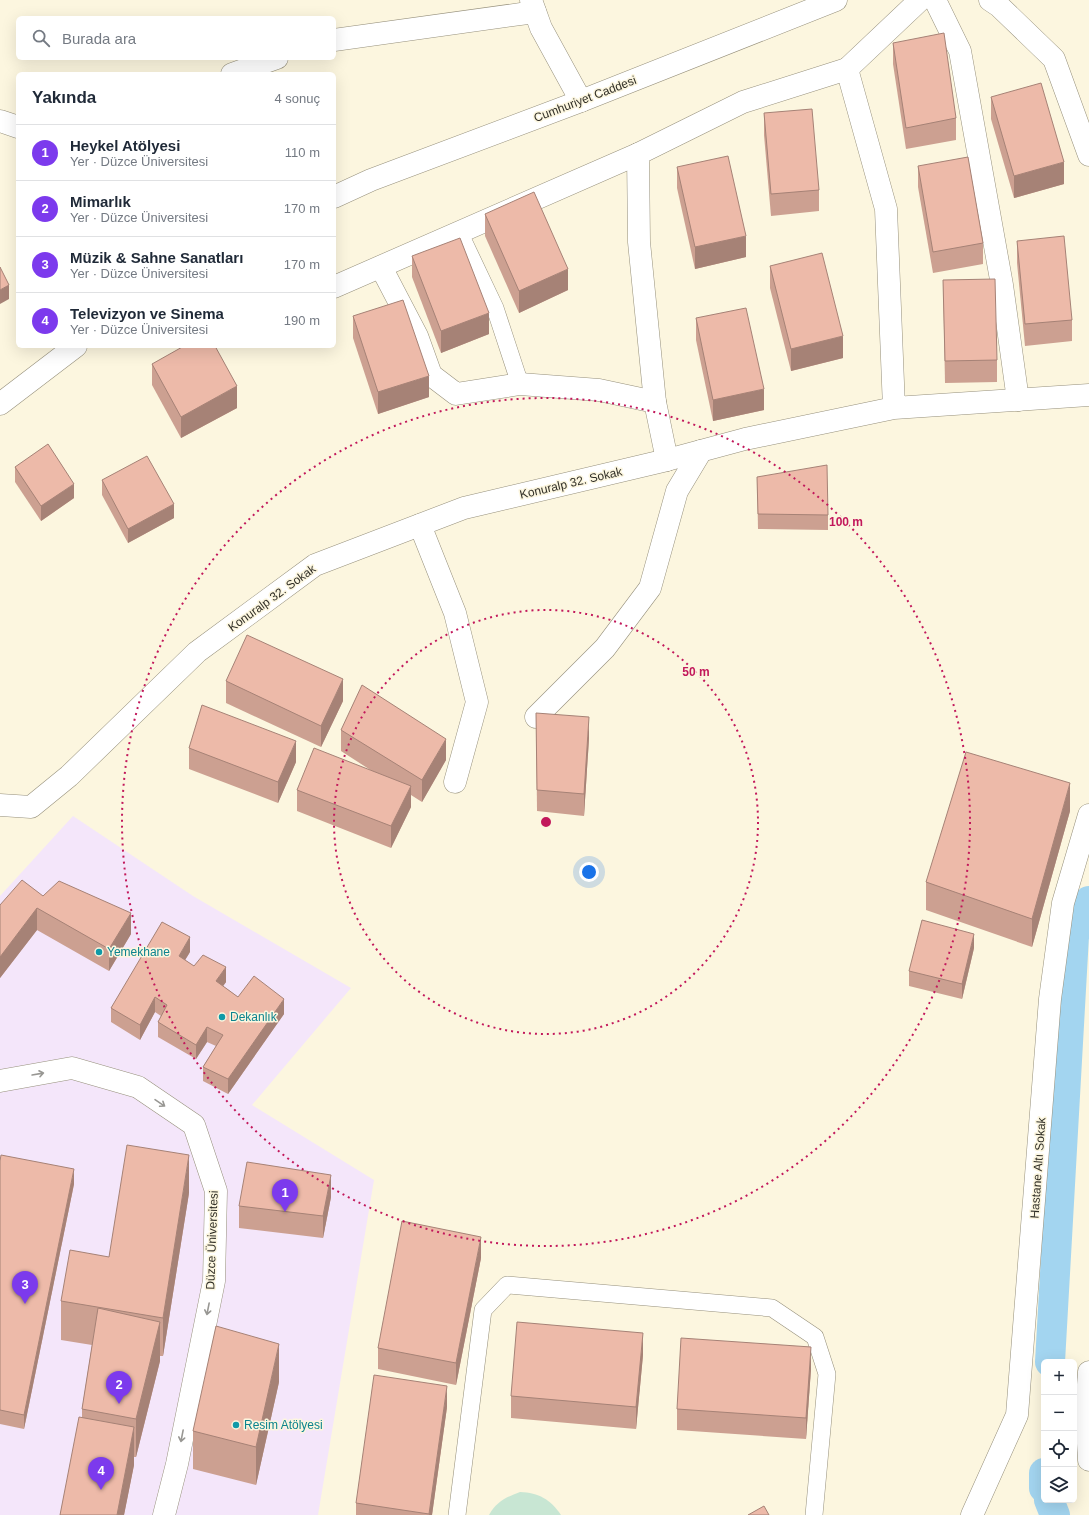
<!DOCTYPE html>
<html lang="tr">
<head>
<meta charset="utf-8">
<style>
  body { margin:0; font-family:Arial,sans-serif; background:#f6f6f7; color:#1f2937 }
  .controls { position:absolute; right:12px; bottom:12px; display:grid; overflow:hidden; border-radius:6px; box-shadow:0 4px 16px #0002 }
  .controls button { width:36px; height:36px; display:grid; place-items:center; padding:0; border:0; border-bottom:1px solid #e0e1e3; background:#fff; color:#1f2937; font:20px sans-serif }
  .you { position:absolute; left:589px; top:872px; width:14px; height:14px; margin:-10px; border:3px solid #fff; border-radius:50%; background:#1a73e8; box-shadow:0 0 0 6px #1a73e833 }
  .badge { display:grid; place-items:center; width:26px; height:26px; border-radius:50%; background:#7c3aed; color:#fff; font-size:13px; font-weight:700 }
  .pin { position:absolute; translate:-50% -33px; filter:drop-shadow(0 1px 2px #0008) }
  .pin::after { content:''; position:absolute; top:21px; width:14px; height:12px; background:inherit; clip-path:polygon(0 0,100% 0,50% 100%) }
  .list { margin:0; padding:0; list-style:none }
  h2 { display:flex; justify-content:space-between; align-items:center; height:52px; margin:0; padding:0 16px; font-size:17px }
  h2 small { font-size:13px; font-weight:400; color:#747a83 }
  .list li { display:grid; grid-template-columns:26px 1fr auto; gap:12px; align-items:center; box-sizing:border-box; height:56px; padding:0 16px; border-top:1px solid #e0e1e3 }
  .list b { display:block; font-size:15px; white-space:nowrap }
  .list p { margin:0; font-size:13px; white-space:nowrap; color:#747a83 }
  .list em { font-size:13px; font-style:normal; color:#747a83 }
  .icon { flex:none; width:22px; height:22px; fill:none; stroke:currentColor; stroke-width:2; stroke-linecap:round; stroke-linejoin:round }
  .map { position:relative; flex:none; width:1089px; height:1515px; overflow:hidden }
  .search { position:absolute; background:#fff; box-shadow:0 4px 16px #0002; left:16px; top:16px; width:320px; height:44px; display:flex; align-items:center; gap:10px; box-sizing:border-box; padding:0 14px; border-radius:6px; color:#747a83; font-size:15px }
  .panel { position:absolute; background:#fff; box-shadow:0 4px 16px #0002; left:16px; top:72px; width:320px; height:276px; border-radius:6px }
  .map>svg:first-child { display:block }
</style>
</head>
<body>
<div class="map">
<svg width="1089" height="1515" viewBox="0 0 1089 1515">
  <rect width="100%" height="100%" fill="#fcf6df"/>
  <polygon fill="#f4e6fa" points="73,816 193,896 351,988 252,1105 374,1180 318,1515 0,1515 0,896"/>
  <path fill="#c8e6d3" d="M 520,1492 C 539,1493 550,1499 561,1515 L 489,1515 C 496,1502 506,1497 520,1492 Z"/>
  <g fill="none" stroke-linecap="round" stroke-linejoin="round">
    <g stroke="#a3d5f0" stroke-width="30">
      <polyline points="1050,1362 1074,936 1089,901"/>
      <polyline points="1044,1473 1044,1488"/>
      <polyline points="1049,1500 1055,1515"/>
    </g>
    <g stroke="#96907c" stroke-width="18">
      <g id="service">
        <polyline points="459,232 495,308 520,384"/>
        <polyline points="457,1515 483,1310 507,1285 772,1308 815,1337 827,1374 814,1515"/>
      </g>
    </g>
    <g stroke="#96907c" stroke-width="23">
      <g id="minor">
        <polyline points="935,0 960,51 1002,285 1018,400"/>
        <polyline points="990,0 999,6 1054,59 1089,155"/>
        <polyline points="334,40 535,12"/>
        <polyline points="847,69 920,0"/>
        <polyline points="232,74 277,58"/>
        <polyline points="0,121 18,127"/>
        <polyline points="381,267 417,336 431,375 456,394 520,384 599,390 655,402"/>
        <polyline points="334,287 638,154"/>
        <polyline points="894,408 886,209 847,69 743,102 638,154 639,242 655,402 667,460 745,439 894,408 1089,395"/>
        <polyline points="420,525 455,613 477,702 455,782"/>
        <polyline points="536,717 605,648 650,588 677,491 701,451"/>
        <polyline points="0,805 31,807 69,776 197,652 315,565 464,508 667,460"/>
        <polyline points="0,1081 72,1068 138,1087 194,1125 216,1191 214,1281 177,1464 164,1515"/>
        <polyline points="1089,1372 1086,1410 1089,1460"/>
        <polyline points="972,1515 1017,1415 1050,999 1063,903 1089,815"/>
      </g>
    </g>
    <g stroke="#96907c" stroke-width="23">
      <g id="tertiary">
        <polyline points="531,0 541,28 581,101"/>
        <polyline points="334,197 371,180 581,101 836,0"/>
        <polyline points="0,404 76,346"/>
      </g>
    </g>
    <use href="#service" stroke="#fff" stroke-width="17"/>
    <use href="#minor" stroke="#fff" stroke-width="22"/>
    <use href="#tertiary" stroke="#fff" stroke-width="22"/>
  </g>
  <g fill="#cca091">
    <polygon points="893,43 956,118 956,140 906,149 893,64"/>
    <polygon points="991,97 1064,184 1014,198 991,119"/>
    <polygon points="764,113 819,190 819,211 771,216 764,135"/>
    <polygon points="918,166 983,243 983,264 933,273 918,187"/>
    <polygon points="677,167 746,257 695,269 677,188"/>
    <polygon points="485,214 568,290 519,313 485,236"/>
    <polygon points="1017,241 1072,320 1072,341 1025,346 1017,263"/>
    <polygon points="412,256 489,334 441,353 412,277"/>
    <polygon points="770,266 843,358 791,371 770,288"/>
    <polygon points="943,280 997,360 997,382 945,383"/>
    <polygon points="353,316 429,397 378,414 353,338"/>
    <polygon points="696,318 764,410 713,421 696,340"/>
    <polygon points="152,364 237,408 181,438 152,385"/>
    <polygon points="15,467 74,498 41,521 15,482"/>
    <polygon points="757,477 828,515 828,530 758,529"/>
    <polygon points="102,480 174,518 128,543 102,495"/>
    <polygon points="226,681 343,701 321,747 226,703"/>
    <polygon points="536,713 589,738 584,816 537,811"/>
    <polygon points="341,730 446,760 422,802 411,795 411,807 391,848 297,811 297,790 372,771 341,751"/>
    <polygon points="189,748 296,762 278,803 189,769"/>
    <polygon points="1070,811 1032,947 926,910 926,882"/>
    <polygon points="43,896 131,934 109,971 37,930 0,978 0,905"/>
    <polygon points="974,948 962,999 909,986 909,971"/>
    <polygon points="190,952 185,960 194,966 226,982 223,986 238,997 284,1014 228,1094 203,1081 203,1067 216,1046 207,1042 196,1059 158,1037 158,1022 161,1016 155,1012 140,1040 111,1022 111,1008"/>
    <polygon points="0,1161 74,1184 24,1429 0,1424"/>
    <polygon points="189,1193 163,1356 160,1356 160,1361 136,1457 134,1457 134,1465 124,1515 60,1515 82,1417 82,1409 92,1345 61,1340 61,1301 109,1257"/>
    <polygon points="331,1197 323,1238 239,1228 239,1206"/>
    <polygon points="481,1258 456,1385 378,1369 378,1348"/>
    <polygon points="643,1355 636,1429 511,1418 511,1396"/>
    <polygon points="811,1369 806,1439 677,1430 677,1409"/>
    <polygon points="279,1382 256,1485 193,1469 193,1431"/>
    <polygon points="447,1407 432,1515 356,1515 356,1503"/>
  </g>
  <g fill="#a68276">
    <polygon points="1064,162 1064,184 1014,198 1014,176"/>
    <polygon points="746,236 746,257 695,269 695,247"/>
    <polygon points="568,269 568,290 519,313 519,291"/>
    <polygon points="9,285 9,299 0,304 0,290"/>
    <polygon points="489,313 489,334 441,353 441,331"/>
    <polygon points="843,336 843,358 791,371 791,349"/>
    <polygon points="429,376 429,397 378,414 378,392"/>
    <polygon points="237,386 237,408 181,438 181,417"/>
    <polygon points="764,389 764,410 713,421 713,400"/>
    <polygon points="74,484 74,498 41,521 41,506"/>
    <polygon points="174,504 174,518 128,543 128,529"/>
    <polygon points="343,679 343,701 321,747 321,726"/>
    <polygon points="589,717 589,738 584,816 584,794"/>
    <polygon points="446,739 446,760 422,802 422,780"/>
    <polygon points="296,741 296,762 278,803 278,782"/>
    <polygon points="1070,783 1070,811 1032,947 1032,919"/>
    <polygon points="411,786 411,807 391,848 391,826"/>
    <polygon points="37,908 37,930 0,978 0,957"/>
    <polygon points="131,913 131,934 109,971 109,949"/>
    <polygon points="974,934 974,948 962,999 962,984"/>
    <polygon points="190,937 190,952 179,970 179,956"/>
    <polygon points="226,967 226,982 216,996 216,981"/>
    <polygon points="155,997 155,1012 140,1040 140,1025"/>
    <polygon points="284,999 284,1014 228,1094 228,1079"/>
    <polygon points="207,1027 207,1042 196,1059 196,1045"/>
    <polygon points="189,1155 189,1193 163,1356 163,1318"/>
    <polygon points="74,1169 74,1184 24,1429 24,1415"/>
    <polygon points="331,1175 331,1197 323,1238 323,1216"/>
    <polygon points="481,1237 481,1258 456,1385 456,1363"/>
    <polygon points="160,1322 160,1361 136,1457 136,1419"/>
    <polygon points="643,1333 643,1355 636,1429 636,1407"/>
    <polygon points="279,1344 279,1382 256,1485 256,1447"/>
    <polygon points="811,1347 811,1369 806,1439 806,1418"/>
    <polygon points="447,1386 447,1407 432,1515 429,1515"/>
    <polygon points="134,1427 134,1465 124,1515 117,1515"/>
  </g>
  <g fill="#edbaa9" stroke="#a68276">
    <polygon points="944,33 956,118 906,128 893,43"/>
    <polygon points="1041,83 1064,162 1014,176 991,97"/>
    <polygon points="812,109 819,190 771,194 764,113"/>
    <polygon points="728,156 746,236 695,247 677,167"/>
    <polygon points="968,157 983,243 933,252 918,166"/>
    <polygon points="534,192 568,269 519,291 485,214"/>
    <polygon points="1064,236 1072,320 1025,324 1017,241"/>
    <polygon points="460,238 489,313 441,331 412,256"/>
    <polygon points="822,253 843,336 791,349 770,266"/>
    <polygon points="0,267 9,285 0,290"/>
    <polygon points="995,279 997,360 945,361 943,280"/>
    <polygon points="403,300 429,376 378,392 353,316"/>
    <polygon points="746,308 764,389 713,400 696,318"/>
    <polygon points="184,346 215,346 237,386 181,417 152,364"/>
    <polygon points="48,444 74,484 41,506 15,467"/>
    <polygon points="147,456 174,504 128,529 102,480"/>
    <polygon points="827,465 828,515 758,514 757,477"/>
    <polygon points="247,635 343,679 321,726 226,681"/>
    <polygon points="362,685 446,739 422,780 341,730"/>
    <polygon points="202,705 296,741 278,782 189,748"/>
    <polygon points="536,713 589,717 584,794 537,790"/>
    <polygon points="314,748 411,786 391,826 297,790"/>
    <polygon points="966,752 1070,783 1032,919 926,882"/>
    <polygon points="22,880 43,896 59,881 131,913 109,949 37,908 0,957 0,905"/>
    <polygon points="922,920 974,934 962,984 909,971"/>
    <polygon points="162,922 190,937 179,956 194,966 203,955 226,967 216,981 238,997 254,976 284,999 228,1079 203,1067 223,1035 207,1027 196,1045 158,1022 167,1005 155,997 140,1025 111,1008"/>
    <polygon points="127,1145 189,1155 163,1318 61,1301 70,1250 109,1257"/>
    <polygon points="1,1155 74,1169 24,1415 0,1410 0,1161"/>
    <polygon points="247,1162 331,1175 323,1216 239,1206"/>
    <polygon points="402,1221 481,1237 456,1363 378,1348"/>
    <polygon points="98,1308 160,1322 136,1419 82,1409"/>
    <polygon points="517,1322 643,1333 636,1407 511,1396"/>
    <polygon points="216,1326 279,1344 256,1447 193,1431"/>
    <polygon points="681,1338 811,1347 806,1418 677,1409"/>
    <polygon points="374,1375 447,1386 429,1514 356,1503"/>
    <polygon points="79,1417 134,1427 117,1515 60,1515"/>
    <polygon points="764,1506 769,1515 748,1515"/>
  </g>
  <defs><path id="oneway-shaft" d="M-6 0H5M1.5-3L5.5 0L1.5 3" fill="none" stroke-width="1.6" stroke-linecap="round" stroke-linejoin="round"/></defs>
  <g stroke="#989793">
    <use href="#oneway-shaft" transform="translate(38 1074) rotate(-10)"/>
    <use href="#oneway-shaft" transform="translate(160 1103) rotate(34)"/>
    <use href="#oneway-shaft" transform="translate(208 1309) rotate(101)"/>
    <use href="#oneway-shaft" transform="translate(182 1436) rotate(101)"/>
  </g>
  <g fill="none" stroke="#c2185b" stroke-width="2" stroke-dasharray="2 4">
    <circle cx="546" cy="822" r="212"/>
    <circle cx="546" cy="822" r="424"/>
  </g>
  <g fill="#0f9aa8" stroke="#fcf6df" stroke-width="1.5">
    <circle cx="99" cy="952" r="4"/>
    <circle cx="222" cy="1017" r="4"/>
    <circle cx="236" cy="1425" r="4"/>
  </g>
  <g text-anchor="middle" stroke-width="3" stroke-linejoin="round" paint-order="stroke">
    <g font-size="12" fill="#312f27" stroke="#fcf6df">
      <text transform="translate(585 99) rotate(-21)" y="4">Cumhuriyet Caddesi</text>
      <text transform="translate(571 483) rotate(-13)" y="4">Konuralp 32. Sokak</text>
      <text transform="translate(272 598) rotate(-36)" y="4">Konuralp 32. Sokak</text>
      <text transform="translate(1038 1168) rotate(-86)" y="4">Hastane Altı Sokak</text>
      <text transform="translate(212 1240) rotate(-88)" y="4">Düzce Üniversitesi</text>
    </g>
    <g font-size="12" fill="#0d838f" stroke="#fcf6df" text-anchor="start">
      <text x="107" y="956">Yemekhane</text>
      <text x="230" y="1021">Dekanlık</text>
      <text x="244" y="1429">Resim Atölyesi</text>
    </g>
  </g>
  <circle cx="546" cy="822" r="6" fill="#c2185b" stroke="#fcf6df" stroke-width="2"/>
  <g font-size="12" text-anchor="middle" font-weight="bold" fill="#c2185b" stroke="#fcf6df" stroke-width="3" stroke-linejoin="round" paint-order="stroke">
    <text x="846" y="526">100 m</text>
    <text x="696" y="676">50 m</text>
  </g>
</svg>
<div class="controls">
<button>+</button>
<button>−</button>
<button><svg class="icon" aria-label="locate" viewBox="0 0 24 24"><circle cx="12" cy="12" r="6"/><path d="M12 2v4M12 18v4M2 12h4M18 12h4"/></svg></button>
<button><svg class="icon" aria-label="layers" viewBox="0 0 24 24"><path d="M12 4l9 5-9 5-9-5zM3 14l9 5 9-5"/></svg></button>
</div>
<div class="you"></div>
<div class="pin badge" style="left:285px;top:1212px">1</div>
<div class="pin badge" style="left:119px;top:1404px">2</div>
<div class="pin badge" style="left:25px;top:1304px">3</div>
<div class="pin badge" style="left:101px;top:1490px">4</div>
<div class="search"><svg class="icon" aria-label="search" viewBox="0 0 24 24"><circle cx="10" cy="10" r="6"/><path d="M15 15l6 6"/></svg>Burada ara</div>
<section class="panel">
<h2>Yakında<small>4 sonuç</small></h2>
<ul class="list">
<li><span class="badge">1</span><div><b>Heykel Atölyesi</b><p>Yer · Düzce Üniversitesi</p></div><em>110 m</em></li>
<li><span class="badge">2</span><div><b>Mimarlık</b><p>Yer · Düzce Üniversitesi</p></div><em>170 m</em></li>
<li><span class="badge">3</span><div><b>Müzik &amp; Sahne Sanatları</b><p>Yer · Düzce Üniversitesi</p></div><em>170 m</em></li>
<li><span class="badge">4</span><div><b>Televizyon ve Sinema</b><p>Yer · Düzce Üniversitesi</p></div><em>190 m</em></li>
</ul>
</section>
</div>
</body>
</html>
